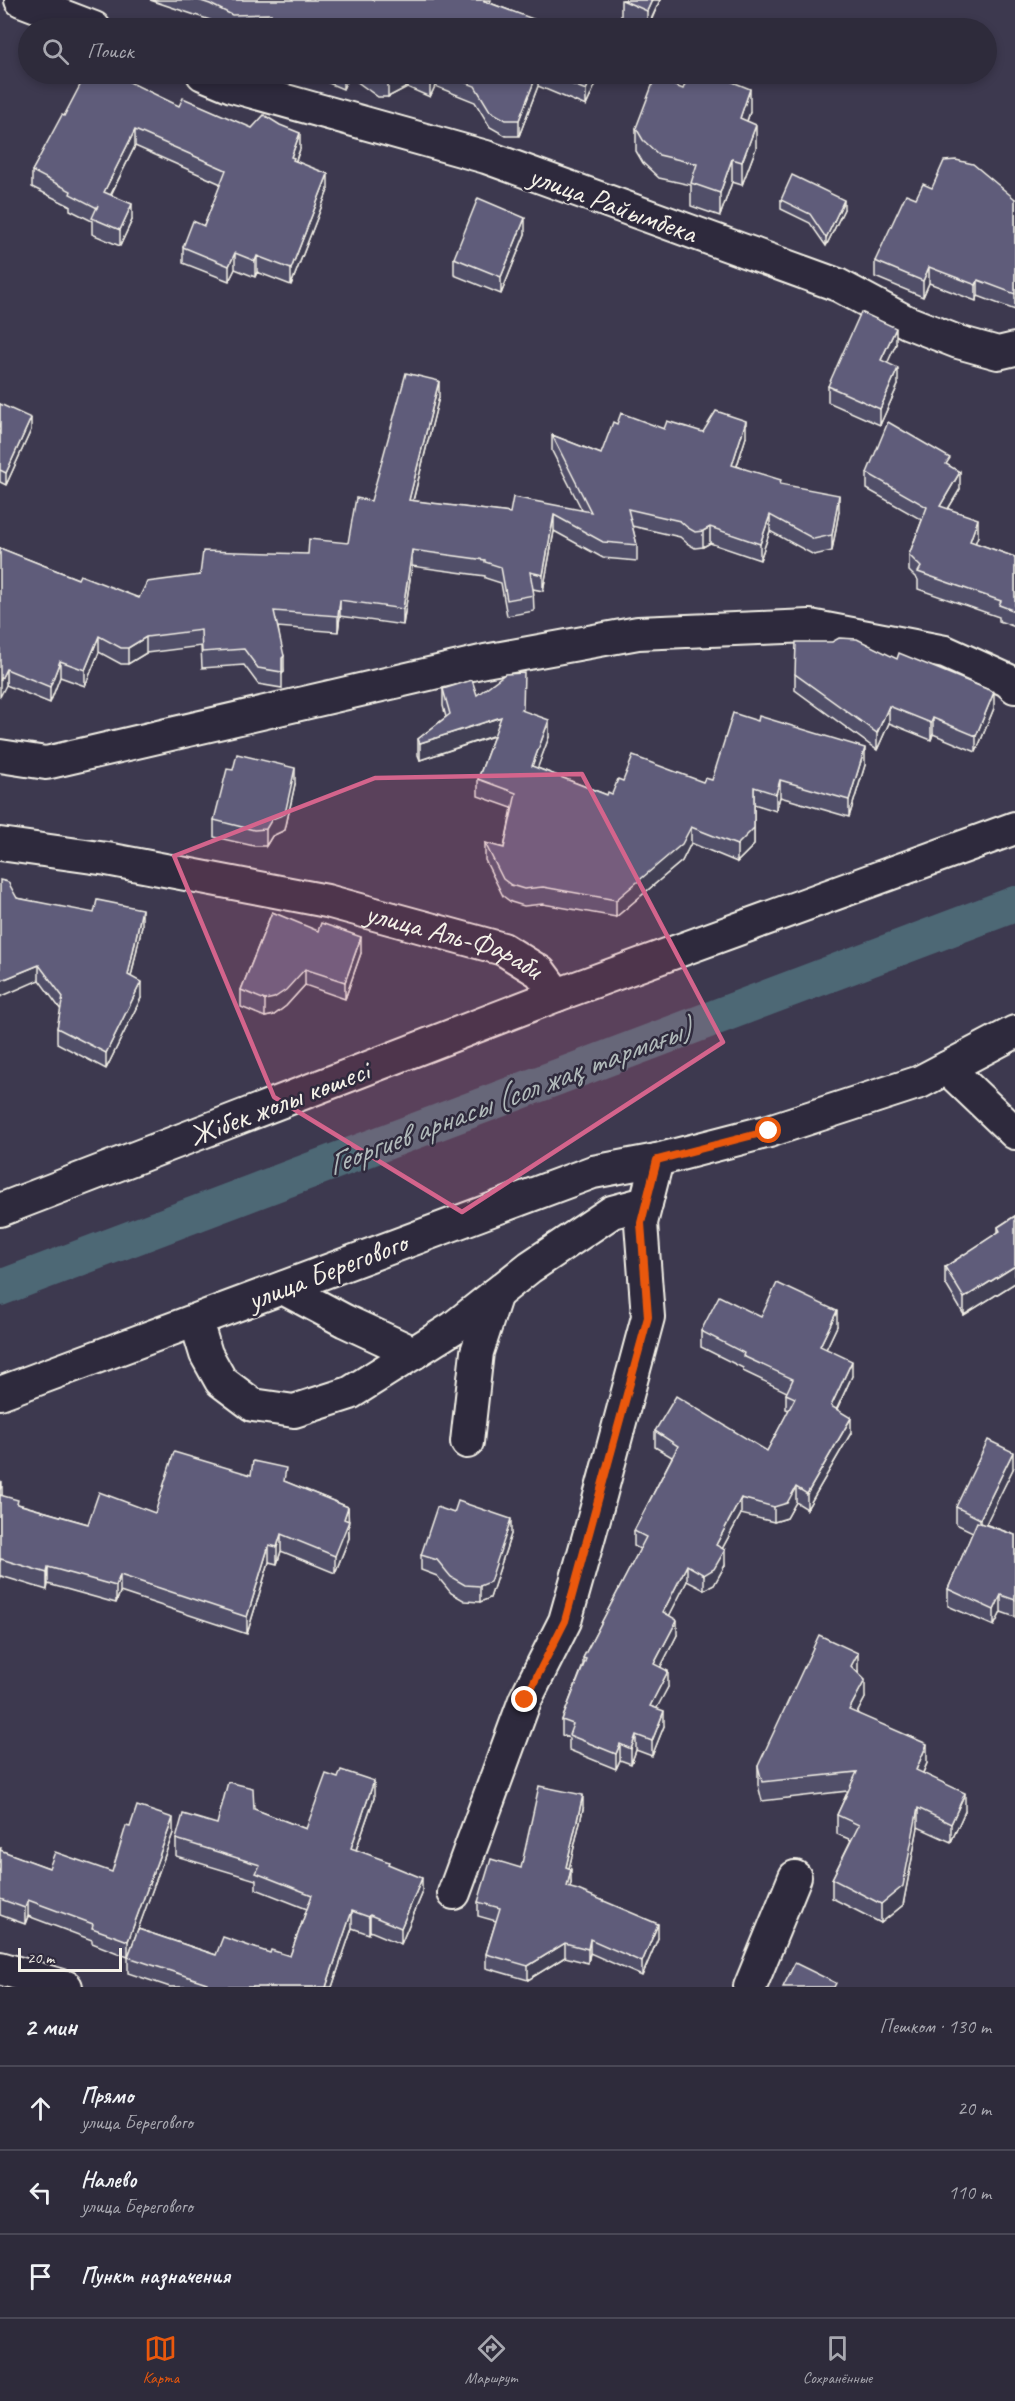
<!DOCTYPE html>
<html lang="ru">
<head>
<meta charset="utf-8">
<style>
  body { margin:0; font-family:Caveat,sans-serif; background:#363342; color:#f1f3f6 }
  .scale { position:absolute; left:18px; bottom:15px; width:104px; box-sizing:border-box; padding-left:6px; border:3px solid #f4f1e8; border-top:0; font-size:16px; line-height:21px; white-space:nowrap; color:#f4f1e8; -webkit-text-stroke:4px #2f2a3d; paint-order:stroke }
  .stop { position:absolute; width:18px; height:18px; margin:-14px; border:4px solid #ea580c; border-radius:50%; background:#fff }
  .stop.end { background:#ea580c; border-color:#fff; box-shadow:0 2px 6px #0008 }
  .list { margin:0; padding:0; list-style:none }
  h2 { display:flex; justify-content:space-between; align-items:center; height:78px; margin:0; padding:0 24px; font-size:26px }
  h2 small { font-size:20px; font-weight:400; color:#a7a7af }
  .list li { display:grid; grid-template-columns:39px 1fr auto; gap:18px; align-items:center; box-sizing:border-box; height:84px; padding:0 24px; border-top:2px solid #494755 }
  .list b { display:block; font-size:22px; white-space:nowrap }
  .list p { margin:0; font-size:20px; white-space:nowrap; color:#a7a7af }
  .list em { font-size:20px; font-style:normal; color:#a7a7af }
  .icon { flex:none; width:33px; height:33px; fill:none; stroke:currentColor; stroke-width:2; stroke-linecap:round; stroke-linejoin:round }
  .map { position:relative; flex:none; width:1015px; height:1987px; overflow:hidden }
  .search { position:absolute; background:#2e2b3b; box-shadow:0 3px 9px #0003; left:18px; right:18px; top:18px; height:66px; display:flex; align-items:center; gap:15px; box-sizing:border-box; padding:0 21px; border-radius:33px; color:#a7a7af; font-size:22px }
  .sheet { height:330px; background:#2e2b3b }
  nav { display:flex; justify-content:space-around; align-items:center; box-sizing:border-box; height:84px; border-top:2px solid #494755; background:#2e2b3b; font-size:16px; color:#a7a7af }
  nav a { display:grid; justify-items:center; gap:3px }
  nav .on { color:#ea580c }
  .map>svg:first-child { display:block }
</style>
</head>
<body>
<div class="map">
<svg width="1015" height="1987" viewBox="0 0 1015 1987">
  <rect width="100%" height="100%" fill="#3d394f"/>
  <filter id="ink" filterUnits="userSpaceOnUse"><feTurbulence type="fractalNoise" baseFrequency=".0167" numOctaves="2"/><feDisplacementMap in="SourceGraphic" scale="12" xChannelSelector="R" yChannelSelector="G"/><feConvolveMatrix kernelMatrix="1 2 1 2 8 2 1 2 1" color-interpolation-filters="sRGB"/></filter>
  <g filter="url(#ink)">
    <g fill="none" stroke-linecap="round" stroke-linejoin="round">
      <polyline stroke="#4d6775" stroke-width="36" points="0,1288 1015,904"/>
      <g stroke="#f4f1e8" stroke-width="36">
        <g id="street">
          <polyline points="21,0 94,28"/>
          <polyline points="203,74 232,86 486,157 838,285 907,322 958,342 998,353 1015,349"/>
          <polyline points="0,756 46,763 485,661 638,633 810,626 945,652 1007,680 1015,687"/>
          <path id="s1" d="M 0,844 L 107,859 L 327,901 L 503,949 L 540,972 L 557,995"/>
          <polyline points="947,1068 1015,1133"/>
          <polyline points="0,1210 557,995 1015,828"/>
          <polyline points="283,1288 345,1321 414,1353"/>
          <polyline points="196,1321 206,1354 221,1381 253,1405 294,1411 350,1393 453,1328 530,1267 612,1212 646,1203"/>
          <polyline points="0,1393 593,1172 657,1160 769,1131 920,1082 1015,1032"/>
          <polyline points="467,1442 477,1352 496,1294"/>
          <polyline points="454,1893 525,1700 565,1621 596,1511 648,1317 641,1223 657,1160"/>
          <polyline points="0,1968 66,1987"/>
          <polyline points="750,1987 795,1877"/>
        </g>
      </g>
      <use href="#street" stroke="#2f2a3d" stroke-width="32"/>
    </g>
    <g fill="#514f69" stroke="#f4f1e8" stroke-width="1.5">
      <polygon points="150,0 491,0 490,3 555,28 227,28 210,20"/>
      <polygon points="621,0 660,0 648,28 645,28 621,18"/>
      <polygon points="312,74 600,74 586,106 538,86 519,136 506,136 490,127 475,102 435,86 430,97 407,87 388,97 378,97 349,76 343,89 312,76"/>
      <polygon points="725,74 725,79 750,112 747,121 756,148 742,185 732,182 720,216 691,206 691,185 659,178 643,163 636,151 636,128 683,89"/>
      <polygon points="179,106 300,149 296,161 328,190 291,285 257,272 255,277 235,269 229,281 183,263 183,247 204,226 221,184 135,146 111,195 132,220 120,246 92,234 92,221 70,210 70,206 32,187 32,171 64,116"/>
      <polygon points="932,188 1015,199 1015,310 978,296 976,301 929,283 923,297 875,277 875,261"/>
      <polygon points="781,200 844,209 826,246 810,223 781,209"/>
      <polygon points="525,234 501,294 454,275 454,258"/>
      <polygon points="896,344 887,363 898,385 880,425 828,402 828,386"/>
      <polygon points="439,397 413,501 510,513 582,510 552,451 552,435 601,454 617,424 746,437 737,466 781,485 839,511 832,551 814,555 770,531 760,560 710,543 703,547 695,548 688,544 680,537 632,526 637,545 637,561 603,558 554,531 543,591 533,589 534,611 507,616 501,583 485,578 485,576 412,566 403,625 340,616 338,632 278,627 284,672 282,673 282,688 258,684 244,665 202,668 201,646 146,653 128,664 121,664 99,652 85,686 60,677 50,703 6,685 0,548 78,579 139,598 200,575 308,554 348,543 371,501"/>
      <polygon points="0,404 31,430 6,485 0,482"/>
      <polygon points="950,466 960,489 948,509 978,536 975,543 1015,557 1015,627 999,621 999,617 918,589 918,580 909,571 909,555 922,520 867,489 867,473"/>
      <polygon points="795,674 994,708 976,752 933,734 931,740 889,723 877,750 795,690"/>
      <polygon points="443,689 477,695 523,711 549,737 537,768 607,795 612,794 623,781 703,782 712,780 865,765 849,817 780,797 776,811 754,804 754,845 737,862 691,843 682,861 616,917 543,904 524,906 511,902 503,896 485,860 485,843 504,848 512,808 478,796 478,779 494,736 420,760 418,755 418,739 446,717 443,706"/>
      <polygon points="295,784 285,830 272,836 266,846 254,846 214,837 214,820"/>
      <polygon points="17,898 142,925 131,977 141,998 106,1069 57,1043 57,1028 61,1010 39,980"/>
      <polygon points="272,912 361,953 345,999 305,985 286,1006 274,1015 265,1017 241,1007 241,990"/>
      <polygon points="1015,1216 1015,1283 964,1315 945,1283 945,1267 998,1233 998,1227"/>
      <polygon points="761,1317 837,1326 826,1349 852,1376 837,1409 851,1433 807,1509 796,1502 787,1518 774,1522 741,1514 722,1549 725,1565 714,1585 704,1590 687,1581 669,1616 677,1635 660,1668 668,1687 656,1708 664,1726 652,1756 636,1750 631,1764 620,1760 616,1769 569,1750 569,1738 562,1735 562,1720 583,1665 583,1658 640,1549 634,1546 634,1531 672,1457 655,1447 655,1431 767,1451 789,1410 786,1409 786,1394 787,1392 743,1371 743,1368 701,1347 701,1331"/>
      <polygon points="1013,1469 985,1524 1015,1535 1015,1617 1001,1612 994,1626 948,1606 948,1589 973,1532 956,1524 956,1507"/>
      <polygon points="251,1475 286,1482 348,1507 349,1538 335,1573 281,1551 277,1564 269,1562 247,1634 120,1592 116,1603 48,1584 47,1590 1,1576 0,1579 0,1480 2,1496 18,1504 88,1524 155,1513"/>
      <polygon points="511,1534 490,1598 480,1602 465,1601 451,1593 437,1576 421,1570 421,1555"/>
      <polygon points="858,1671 865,1698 857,1713 927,1763 923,1773 965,1811 951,1842 918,1827 903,1905 881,1923 832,1898 832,1879 851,1840 837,1834 837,1815 848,1791 762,1801 758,1785 758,1766"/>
      <polygon points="374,1798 356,1850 389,1865 422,1894 401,1944 370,1931 369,1934 352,1928 332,1987 170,1987 128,1973 128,1957 92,1943 92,1940 28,1916 25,1924 0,1915 0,1848 1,1851 49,1868 112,1872 173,1833 138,1929 216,1955 270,1953 290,1956 307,1909 256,1889 256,1880 176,1856 176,1839 217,1824 254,1809 306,1829"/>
      <polygon points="583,1809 569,1868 571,1883 570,1888 658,1938 642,1976 590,1953 588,1963 565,1957 528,1980 486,1968 486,1954 496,1921 478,1916 478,1902 521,1868"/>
    </g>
    <g fill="#424055" stroke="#f4f1e8" stroke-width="1.5">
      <polygon points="652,0 660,0 647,28 647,11"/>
      <polygon points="343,74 349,74 343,89"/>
      <polygon points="403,74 407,74 407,87 388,97 388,81"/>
      <polygon points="434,74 435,74 435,86 430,97 430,81"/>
      <polygon points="537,74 538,74 538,86 519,136 519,120"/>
      <polygon points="593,74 600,74 586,106 586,90"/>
      <polygon points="750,89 750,112 740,141 740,118"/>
      <polygon points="756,125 756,148 742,185 742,162"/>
      <polygon points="135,130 135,146 104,208 104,192"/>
      <polygon points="300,133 300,149 294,165 291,157"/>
      <polygon points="732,159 732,182 720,216 720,193"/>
      <polygon points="328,174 328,190 291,285 291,269"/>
      <polygon points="844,200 844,209 826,246 826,238"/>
      <polygon points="132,204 132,220 120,246 120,230"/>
      <polygon points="525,218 525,234 501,294 501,277"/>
      <polygon points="235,253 235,269 229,281 229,266"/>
      <polygon points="257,256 257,272 255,277 255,261"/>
      <polygon points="929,267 929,283 923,297 923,281"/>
      <polygon points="978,280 978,296 976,301 976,285"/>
      <polygon points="896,328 896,344 881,377 881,360"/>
      <polygon points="898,368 898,385 880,425 880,409"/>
      <polygon points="439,381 439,397 409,516 409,500"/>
      <polygon points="31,418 31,430 6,485 6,473"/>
      <polygon points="746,421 746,437 732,481 732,465"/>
      <polygon points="960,472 960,489 940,522 940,506"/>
      <polygon points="839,495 839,511 832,551 832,535"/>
      <polygon points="554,515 554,531 543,591 543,575"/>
      <polygon points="770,515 770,531 760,560 760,544"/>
      <polygon points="978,519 978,536 970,557 970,541"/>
      <polygon points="710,527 710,543 703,547 703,531"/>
      <polygon points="412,550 412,566 403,625 403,609"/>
      <polygon points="340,600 340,616 338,632 338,616"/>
      <polygon points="99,636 99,652 85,686 85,670"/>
      <polygon points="146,637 146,653 128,664 128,648"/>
      <polygon points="284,656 284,672 282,674 282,658"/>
      <polygon points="60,661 60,677 50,703 50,687"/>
      <polygon points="6,669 6,685 0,697 0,681"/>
      <polygon points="994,692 994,708 976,752 976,736"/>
      <polygon points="889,706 889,723 877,750 877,733"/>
      <polygon points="501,717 501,733 420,760 420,743"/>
      <polygon points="933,718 933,734 931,740 931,723"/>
      <polygon points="549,720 549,737 532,783 532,766"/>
      <polygon points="865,748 865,765 849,817 849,800"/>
      <polygon points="295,768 295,784 285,830 272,836 266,846 266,829"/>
      <polygon points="780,780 780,797 776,811 776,794"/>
      <polygon points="754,787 754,845 737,862 737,845"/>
      <polygon points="691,827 691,843 682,861 616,917 616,900"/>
      <polygon points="142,909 142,925 128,991 128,975"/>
      <polygon points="361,937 361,953 345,999 345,982"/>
      <polygon points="39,965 39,980 0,997 0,981"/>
      <polygon points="305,969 305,985 286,1006 274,1015 265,1017 265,1000"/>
      <polygon points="141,982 141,998 106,1069 106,1053"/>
      <polygon points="1015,1266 1015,1283 964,1315 964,1298"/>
      <polygon points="837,1311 837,1326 820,1362 820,1346"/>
      <polygon points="852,1361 852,1376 831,1421 831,1406"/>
      <polygon points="851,1418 851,1433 807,1509 807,1494"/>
      <polygon points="1013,1452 1013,1469 980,1536 980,1519"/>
      <polygon points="2,1481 2,1498 0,1507 0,1490"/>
      <polygon points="796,1487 796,1502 787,1518 774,1522 774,1507"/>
      <polygon points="741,1498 741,1514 716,1560 716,1545"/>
      <polygon points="348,1507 349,1538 335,1573 335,1556 344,1519"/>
      <polygon points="511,1519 511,1534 490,1598 480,1602 480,1586"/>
      <polygon points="281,1534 281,1551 277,1564 277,1547"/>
      <polygon points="269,1545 269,1562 247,1634 247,1617"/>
      <polygon points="725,1550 725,1565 714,1585 704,1590 704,1575"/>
      <polygon points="687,1565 687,1581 663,1628 663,1612"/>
      <polygon points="48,1567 48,1584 47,1590 47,1573"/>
      <polygon points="120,1575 120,1592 116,1603 116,1586"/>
      <polygon points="1001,1595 1001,1612 994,1626 994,1610"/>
      <polygon points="677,1620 677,1635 654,1680 654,1664"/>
      <polygon points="858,1653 858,1671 851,1684 851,1666"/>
      <polygon points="668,1671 668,1687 650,1721 650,1706"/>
      <polygon points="865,1680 865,1698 849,1728 849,1710"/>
      <polygon points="664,1711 664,1726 652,1756 652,1741"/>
      <polygon points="636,1735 636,1750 631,1764 631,1749"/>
      <polygon points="620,1744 620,1760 616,1769 616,1754"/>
      <polygon points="927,1744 927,1763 916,1789 916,1770"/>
      <polygon points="374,1781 374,1798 351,1864 351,1848"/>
      <polygon points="965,1793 965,1811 951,1842 951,1824"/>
      <polygon points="583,1795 583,1809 566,1881 566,1867"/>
      <polygon points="918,1808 918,1827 903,1905 881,1923 881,1904"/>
      <polygon points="173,1818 173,1833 128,1957 128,1941"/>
      <polygon points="571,1869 571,1883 567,1901 567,1887"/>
      <polygon points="422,1878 422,1894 401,1944 401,1928"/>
      <polygon points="28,1900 28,1916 25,1924 25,1908"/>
      <polygon points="352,1911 352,1928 332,1987 326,1987"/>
      <polygon points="370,1915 370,1931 369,1934 369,1917"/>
      <polygon points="658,1924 658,1938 642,1976 642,1962"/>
      <polygon points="590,1939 590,1953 588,1963 588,1949"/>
      <polygon points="565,1943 565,1957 528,1980 528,1966"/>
    </g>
    <g fill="#5e5c7a" stroke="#f4f1e8" stroke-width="1.5">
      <polygon points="198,0 484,0 484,1 555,27 554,28 267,28 271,14 232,15 210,4"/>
      <polygon points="622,0 652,0 647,11"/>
      <polygon points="86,74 113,74 179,106 183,98 252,128 264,115 280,125 300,133 291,157 294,158 293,160 328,174 291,269 257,256 255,261 235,253 229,266 183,247 193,221 204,226 226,170 135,130 104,192 132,204 120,230 92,218 98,205 97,208 70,194 71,191 32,171 62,115 64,116"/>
      <polygon points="368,74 403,74 388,81 378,81"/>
      <polygon points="412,74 434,74 430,81"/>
      <polygon points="443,74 537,74 519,120 506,120 490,111 475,86"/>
      <polygon points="546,74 593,74 586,90"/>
      <polygon points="689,74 725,74 723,78 750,89 740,118 756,125 742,162 732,159 720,193 691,183 697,164 659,155 643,140 636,128 655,78 683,89"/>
      <polygon points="956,160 973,164 1015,199 1015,294 978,280 976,285 929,267 923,281 875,261 906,194 916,198 923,184 932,188 944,161"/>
      <polygon points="792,175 844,200 826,238 810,214 781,200"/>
      <polygon points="478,198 525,218 501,277 454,258"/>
      <polygon points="861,312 896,328 881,360 898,368 880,409 828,386"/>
      <polygon points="406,373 439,381 409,500 510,513 513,497 591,512 552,435 601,454 613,422 617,424 621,413 664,429 667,421 703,432 716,411 746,421 732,465 781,480 780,484 839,495 832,535 814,539 770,515 760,544 710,527 703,531 695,532 688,528 680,521 628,509 637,545 603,542 554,515 543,575 530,572 534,595 507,600 501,567 485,562 485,560 412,550 403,609 340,600 338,616 274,611 284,656 282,658 282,672 258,668 244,649 202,652 201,630 146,637 128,648 121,648 99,636 85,670 60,661 50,687 6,669 0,681 0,548 78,579 80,575 139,598 147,582 200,575 203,551 308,554 309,539 348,543 356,498 371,501"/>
      <polygon points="0,404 31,418 6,473 0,470"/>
      <polygon points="888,422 950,458 946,464 960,472 940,506 978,519 970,541 1015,557 1015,611 999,605 1001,601 918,572 921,567 909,555 927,507 867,473"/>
      <polygon points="839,638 857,639 897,659 899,653 994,692 976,736 933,718 931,723 889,706 877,733 795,674 796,642 832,642"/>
      <polygon points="524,673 523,709 521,710 549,720 532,766 607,795 608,792 612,794 618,779 623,781 633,756 703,782 705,778 712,780 733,713 758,721 759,716 865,748 849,800 780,780 776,794 754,787 754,828 737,845 691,827 682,844 616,900 543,887 524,889 511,885 503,879 485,843 504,848 516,793 478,779 501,717 420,743 418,739 450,714 443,689 472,680 477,695 505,674"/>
      <polygon points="237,754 295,768 285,814 272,819 266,829 254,830 214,820 227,769 233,770"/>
      <polygon points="0,880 8,882 17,898 94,913 97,900 142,909 128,975 141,982 106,1053 57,1028 63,997 39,965 0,981"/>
      <polygon points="272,912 318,931 321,923 361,937 345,982 305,969 286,990 274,998 265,1000 241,990"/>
      <polygon points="1015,1216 1015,1266 964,1298 945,1267 1000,1231 998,1227"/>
      <polygon points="777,1283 837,1311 820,1346 852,1361 831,1406 851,1418 807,1494 796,1487 787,1503 774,1507 741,1498 716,1545 725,1550 714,1569 704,1575 687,1565 663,1612 677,1620 654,1664 668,1671 650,1706 664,1711 652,1741 636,1735 631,1749 620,1744 616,1754 569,1735 573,1724 562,1720 586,1659 583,1658 646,1537 634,1531 678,1446 655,1431 676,1396 767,1451 795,1398 786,1394 793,1379 743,1356 744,1353 701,1331 719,1296 761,1317"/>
      <polygon points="988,1440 1013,1452 980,1519 956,1507"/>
      <polygon points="174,1452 251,1475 253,1461 286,1468 284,1481 348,1507 344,1519 349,1521 335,1556 281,1534 277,1547 269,1545 247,1617 120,1575 116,1586 48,1567 47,1573 1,1559 0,1562 0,1495 18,1500 17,1504 88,1524 99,1492 155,1513"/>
      <polygon points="458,1501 511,1519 490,1582 480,1586 465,1585 451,1577 437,1560 421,1555 437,1507 454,1513"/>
      <polygon points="977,1522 1015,1535 1015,1600 1001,1595 994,1610 948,1589"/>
      <polygon points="819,1635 858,1653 851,1666 865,1680 849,1710 927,1744 916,1770 965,1793 951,1824 918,1808 903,1886 881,1904 832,1879 859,1825 837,1815 857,1772 762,1782 758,1766"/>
      <polygon points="341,1770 374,1781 351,1848 389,1862 388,1864 422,1878 401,1928 370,1915 369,1917 352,1911 326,1987 206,1987 207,1983 128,1957 138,1929 216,1955 223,1937 270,1953 271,1950 290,1956 312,1895 256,1873 260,1865 176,1839 183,1814 217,1824 228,1782 253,1788 254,1809 306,1829 326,1774 338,1778"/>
      <polygon points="539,1786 583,1795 566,1867 571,1869 567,1887 578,1890 658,1924 642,1962 590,1939 588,1949 565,1943 528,1966 486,1954 500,1908 478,1902 491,1859 521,1868"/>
      <polygon points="137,1806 173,1818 128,1941 92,1928 93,1924 28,1900 25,1908 0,1899 0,1848 1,1848 0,1850 49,1868 55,1852 112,1872 126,1826 130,1827"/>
      <polygon points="795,1963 836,1983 834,1987 783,1987"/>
    </g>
  </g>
  <g fill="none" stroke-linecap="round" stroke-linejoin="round" filter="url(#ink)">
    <polyline stroke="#ea580c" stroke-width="8" points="525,1700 565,1621 648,1317 641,1223 657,1160 769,1131"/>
  </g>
  <path fill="#d4648c" fill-opacity="0.2" stroke="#d4648c" stroke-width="4.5" stroke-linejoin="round" d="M 582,774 L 723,1042 L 462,1212 L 274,1097 L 174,856 L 375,778 Z"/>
  <g text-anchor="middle" stroke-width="5" stroke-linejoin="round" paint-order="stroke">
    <g font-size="30" fill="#f4f1e8" stroke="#2f2a3d">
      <text transform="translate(613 204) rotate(20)" y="10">улица Райымбека</text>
      <text dy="10" stroke="none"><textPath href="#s1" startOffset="465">улица Аль-Фараби</textPath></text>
      <text transform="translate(279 1103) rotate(-21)" y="10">Жібек жолы көшесі</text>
      <text transform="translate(327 1271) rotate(-21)" y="10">улица Берегового</text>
    </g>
    <g font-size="32" font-style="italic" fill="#b1baba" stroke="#2f2a3d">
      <text transform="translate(508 1096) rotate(-21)" y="11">Георгиев арнасы (сол жақ тармағы)</text>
    </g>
  </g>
</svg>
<div class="scale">20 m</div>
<div class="stop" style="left:769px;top:1131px"></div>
<div class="stop end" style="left:525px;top:1700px"></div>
<div class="search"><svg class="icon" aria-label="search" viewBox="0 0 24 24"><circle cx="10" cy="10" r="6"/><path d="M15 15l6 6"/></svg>Поиск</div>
</div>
<section class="sheet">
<h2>2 мин<small>Пешком · 130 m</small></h2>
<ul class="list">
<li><svg class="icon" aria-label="ahead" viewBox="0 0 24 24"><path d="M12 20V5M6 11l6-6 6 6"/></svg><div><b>Прямо</b><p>улица Берегового</p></div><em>20 m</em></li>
<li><svg class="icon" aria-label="left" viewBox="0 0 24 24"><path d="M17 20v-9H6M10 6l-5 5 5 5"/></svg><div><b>Налево</b><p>улица Берегового</p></div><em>110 m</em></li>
<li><svg class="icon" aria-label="arrive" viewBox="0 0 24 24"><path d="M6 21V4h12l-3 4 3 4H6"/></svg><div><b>Пункт назначения</b></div></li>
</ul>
</section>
<nav>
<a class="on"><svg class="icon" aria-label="map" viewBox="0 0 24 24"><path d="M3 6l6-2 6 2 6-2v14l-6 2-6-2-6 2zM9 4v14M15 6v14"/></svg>Карта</a>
<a><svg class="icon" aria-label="directions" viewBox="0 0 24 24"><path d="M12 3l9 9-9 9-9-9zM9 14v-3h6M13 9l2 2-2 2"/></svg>Маршрут</a>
<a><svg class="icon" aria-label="saved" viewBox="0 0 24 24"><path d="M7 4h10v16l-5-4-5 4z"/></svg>Сохранённые</a>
</nav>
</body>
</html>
